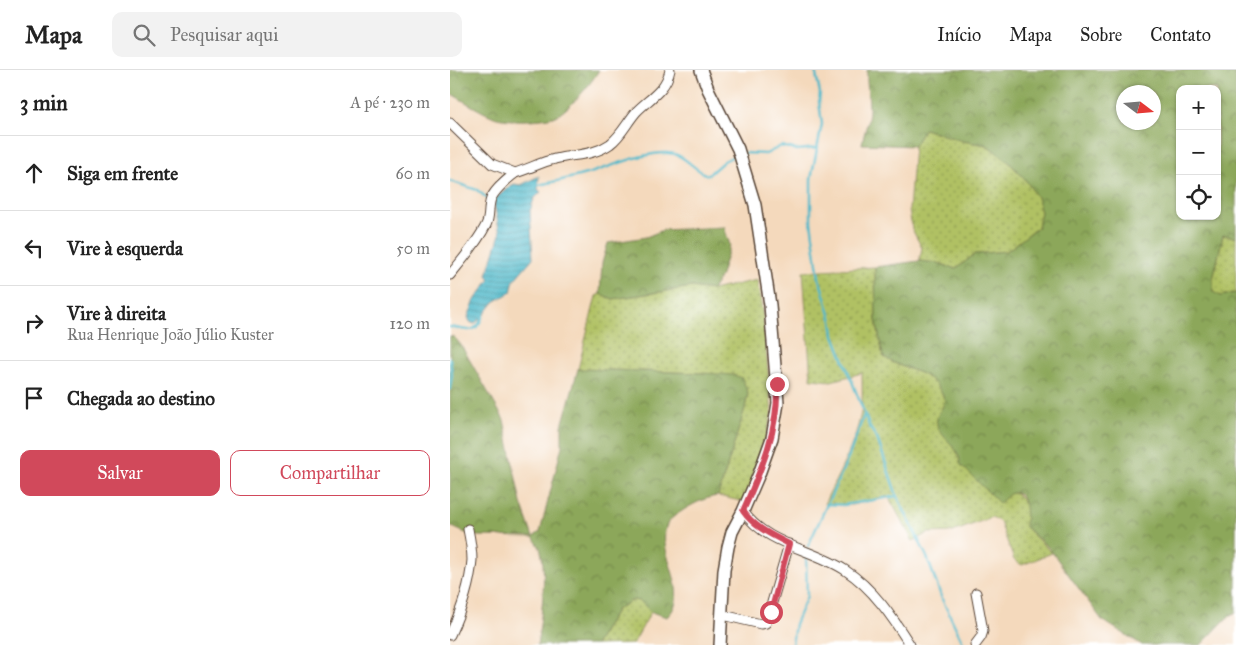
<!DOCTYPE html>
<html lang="pt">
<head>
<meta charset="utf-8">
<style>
  body { margin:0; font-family:"IM FELL Great Primer",serif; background:#f2f2f2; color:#222 }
  .controls { position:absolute; right:15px; top:15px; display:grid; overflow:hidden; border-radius:10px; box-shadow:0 1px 4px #0004 }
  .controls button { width:45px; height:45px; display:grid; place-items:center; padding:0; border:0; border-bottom:1px solid #e0e0e0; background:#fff; color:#222; font:25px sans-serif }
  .compass { position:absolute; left:666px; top:15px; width:45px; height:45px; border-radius:50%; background:#fff; box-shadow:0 1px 4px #0004; rotate:106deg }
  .stop { position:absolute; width:15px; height:15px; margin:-11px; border:4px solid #d1495b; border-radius:50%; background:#fff }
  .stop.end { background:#d1495b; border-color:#fff; box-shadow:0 1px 5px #0008 }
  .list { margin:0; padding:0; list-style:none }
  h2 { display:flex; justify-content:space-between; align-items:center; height:65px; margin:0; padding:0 20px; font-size:21px }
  h2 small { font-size:16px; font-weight:400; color:#767676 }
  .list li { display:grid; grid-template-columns:32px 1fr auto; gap:15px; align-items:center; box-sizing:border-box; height:75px; padding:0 20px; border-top:1px solid #e0e0e0 }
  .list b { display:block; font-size:19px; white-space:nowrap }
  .list p { margin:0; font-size:16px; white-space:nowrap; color:#767676 }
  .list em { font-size:16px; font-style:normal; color:#767676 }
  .actions { display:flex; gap:10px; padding:15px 20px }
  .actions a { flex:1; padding:11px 0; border:1px solid #d1495b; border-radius:10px; text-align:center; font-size:18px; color:#d1495b }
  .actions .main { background:#d1495b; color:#fff }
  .icon { flex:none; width:28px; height:28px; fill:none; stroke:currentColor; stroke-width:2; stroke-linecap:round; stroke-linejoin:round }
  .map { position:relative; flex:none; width:786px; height:575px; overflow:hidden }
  header { display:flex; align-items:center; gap:30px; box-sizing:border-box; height:70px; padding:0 25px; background:#fff; border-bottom:1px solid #e0e0e0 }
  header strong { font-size:24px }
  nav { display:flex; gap:28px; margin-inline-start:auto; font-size:18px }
  .search { width:350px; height:45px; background:#f2f2f2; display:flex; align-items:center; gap:12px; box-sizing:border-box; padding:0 18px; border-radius:10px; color:#767676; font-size:19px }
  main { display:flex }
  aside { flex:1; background:#fff }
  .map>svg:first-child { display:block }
</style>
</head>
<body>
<header>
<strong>Mapa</strong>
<div class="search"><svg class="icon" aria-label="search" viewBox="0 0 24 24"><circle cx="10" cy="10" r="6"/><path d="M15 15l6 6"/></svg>Pesquisar aqui</div>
<nav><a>Início</a><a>Mapa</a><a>Sobre</a><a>Contato</a></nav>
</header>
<main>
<aside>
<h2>3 min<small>A pé · 230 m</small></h2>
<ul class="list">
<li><svg class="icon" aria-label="ahead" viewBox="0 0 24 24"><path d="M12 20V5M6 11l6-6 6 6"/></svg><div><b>Siga em frente</b></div><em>60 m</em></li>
<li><svg class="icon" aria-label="left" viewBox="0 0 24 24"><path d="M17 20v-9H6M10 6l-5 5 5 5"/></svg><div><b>Vire à esquerda</b></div><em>50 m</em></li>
<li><svg class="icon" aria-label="right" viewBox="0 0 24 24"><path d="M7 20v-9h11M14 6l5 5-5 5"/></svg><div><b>Vire à direita</b><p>Rua Henrique João Júlio Kuster</p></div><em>120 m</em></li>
<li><svg class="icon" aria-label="arrive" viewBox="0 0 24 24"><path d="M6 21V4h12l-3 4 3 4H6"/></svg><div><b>Chegada ao destino</b></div></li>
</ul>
<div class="actions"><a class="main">Salvar</a><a>Compartilhar</a></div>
</aside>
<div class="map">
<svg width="786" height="575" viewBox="0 0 786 575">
  <defs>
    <pattern id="grass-dots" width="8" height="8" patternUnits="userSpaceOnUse" patternTransform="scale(1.25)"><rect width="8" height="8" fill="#b0c164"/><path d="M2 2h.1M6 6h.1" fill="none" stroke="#909d52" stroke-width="1.8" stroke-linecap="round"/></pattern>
    <pattern id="forest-crowns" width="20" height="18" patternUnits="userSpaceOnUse" patternTransform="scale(1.25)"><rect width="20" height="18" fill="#8ca75a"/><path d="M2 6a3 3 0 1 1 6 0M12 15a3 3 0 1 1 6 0" fill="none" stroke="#74884a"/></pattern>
    <pattern id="water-rules" width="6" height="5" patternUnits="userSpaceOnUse" patternTransform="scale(1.25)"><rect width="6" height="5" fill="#4db8c9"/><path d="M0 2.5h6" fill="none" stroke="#4196a3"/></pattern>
  </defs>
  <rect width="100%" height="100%" fill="#fff"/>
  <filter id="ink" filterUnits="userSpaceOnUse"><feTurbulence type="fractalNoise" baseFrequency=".02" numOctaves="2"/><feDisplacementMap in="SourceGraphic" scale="10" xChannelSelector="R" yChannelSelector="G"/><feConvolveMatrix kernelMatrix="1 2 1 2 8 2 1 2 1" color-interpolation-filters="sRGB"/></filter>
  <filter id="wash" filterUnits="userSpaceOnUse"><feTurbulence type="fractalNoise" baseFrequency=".0096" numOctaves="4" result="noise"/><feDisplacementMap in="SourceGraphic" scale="20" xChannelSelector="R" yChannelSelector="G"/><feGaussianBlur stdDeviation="1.12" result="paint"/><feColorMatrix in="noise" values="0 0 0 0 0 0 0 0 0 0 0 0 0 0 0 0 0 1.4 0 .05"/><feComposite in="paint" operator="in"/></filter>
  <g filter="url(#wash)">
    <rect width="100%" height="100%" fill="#f4d9bc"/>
    <g fill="url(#grass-dots)" stroke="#767641">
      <polygon points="474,59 513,71 537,75 559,92 575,109 587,127 591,142 588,157 557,181 525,184 506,199 488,193 469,191 472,178 462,159 459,140 464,76"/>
      <polygon points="773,165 781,166 786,169 786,223 771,226 763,223 763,209"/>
      <path d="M 425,197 L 426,250 L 433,286 C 457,305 482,295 495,331 L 487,350 C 489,366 505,373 510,387 L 561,423 L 565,423 C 578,432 577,443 575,457 L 602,483 L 572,495 L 564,490 L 550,452 L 542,447 L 503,462 L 478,463 L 463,471 L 438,426 L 402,435 L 374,434 C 388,405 405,375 411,343 C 413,330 412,316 412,303 L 381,311 L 361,309 L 353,201 Z"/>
      <polygon points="307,210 313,245 322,344 315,371 295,432 268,426 295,338 298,323 251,303 128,299 146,226 150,224 163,229 242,217 262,220"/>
      <polygon points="183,530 190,531 201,542 183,574 145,575 167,539"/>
    </g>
    <g fill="url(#forest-crowns)" stroke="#64683c" fill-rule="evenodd">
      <path d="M 0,0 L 149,0 C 141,14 122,36 108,45 C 96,51 56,52 44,47 C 29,41 14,31 0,23 Z"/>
      <path d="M 417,0 L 786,0 L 786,169 L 781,166 L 773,165 L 763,209 L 763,222 L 771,226 L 786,223 L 786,542 L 776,549 L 751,575 L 692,575 L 652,550 L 599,478 L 575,457 C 576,449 578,420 562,423 C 558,424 553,431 549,433 L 510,394 C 510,374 484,365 487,349 C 488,343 493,338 495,331 C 482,295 457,305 433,286 L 426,250 L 425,197 L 469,191 L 488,193 L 506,199 L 525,184 L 557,181 L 588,157 L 591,142 L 587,127 L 575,109 L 559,92 L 537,75 L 513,71 L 474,59 L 464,76 L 412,74 C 414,62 419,51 419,39 C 419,26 416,14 417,0 ZM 730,19 L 767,19 L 767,146 L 730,146 ZM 674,22 L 704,22 L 704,52 L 674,52 Z"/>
      <polygon points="274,157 280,175 271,205 262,220 242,217 163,229 150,224 152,193 158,173 196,167 213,160"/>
      <path d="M 0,266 L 4,267 L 11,275 L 54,350 L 71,433 L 83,467 L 90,462 L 112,376 L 112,356 L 128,299 L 251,303 L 283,305 L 292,308 L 298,323 L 295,338 L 268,426 C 257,427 245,433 235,439 C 228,444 219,448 216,457 C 207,485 243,523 217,547 L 201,542 L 190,531 L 183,530 L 167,539 L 145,575 L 87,575 C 91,551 97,505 91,481 C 90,476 86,472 83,467 L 26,466 L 20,465 L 0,456 Z"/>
    </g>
    <polygon fill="url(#water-rules)" stroke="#447174" points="89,106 88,119 91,122 84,129 80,141 83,188 64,210 61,222 44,232 34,245 24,254 20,252 18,247 25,230 40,209 37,205 50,164 44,133 46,128 59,117 64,114 71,115"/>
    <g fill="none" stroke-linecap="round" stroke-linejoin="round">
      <g stroke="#4db8c9" stroke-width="2.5">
        <polyline points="365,0 370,23 369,32 372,54 361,109 361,152 369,208 382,251 384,265 420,358 427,368 447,426 477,487 492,529 514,575"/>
        <polyline points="294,83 316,84 331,76 347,80 368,78"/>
        <polyline points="0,111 27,120 38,129"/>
        <path d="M 84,116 C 103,112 122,108 140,103 C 163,96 194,82 218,83 C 234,83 244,101 258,105 L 274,91 L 282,87"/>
        <path d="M 0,257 C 15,259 26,267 33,245"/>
        <polyline points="0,289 2,304 0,319"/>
        <polyline points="376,434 394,435 447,426"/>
        <polyline points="358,476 396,393 414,345"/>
        <polyline points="342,575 345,554 357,526 356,485"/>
      </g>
    </g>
  </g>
  <g filter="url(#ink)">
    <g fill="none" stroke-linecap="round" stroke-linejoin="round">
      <g stroke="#574436" stroke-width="11">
        <g id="street">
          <path d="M 0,53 L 42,94 L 65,103 C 79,99 91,92 105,89 C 124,84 143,86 160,74 C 172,65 177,52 187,41 C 200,28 216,20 220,0"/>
          <path d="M 0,205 C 13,189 27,173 36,155 C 40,147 38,140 40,132 C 42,121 57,110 65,103"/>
          <path d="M 293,441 C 316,475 363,479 395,500 C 423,518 443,548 460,575"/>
          <polyline points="273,545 311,554 316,553 339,474"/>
          <path d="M 0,565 C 11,541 20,516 22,490 C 22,480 20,469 18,459"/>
          <polyline points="525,575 531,567 533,561 526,523"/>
        </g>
      </g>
      <g stroke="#574436" stroke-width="14">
        <polyline id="secondary" points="251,0 258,19 288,79 305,135 320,235 328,333 322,368 309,404 293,441 282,462 278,477 274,500 270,575"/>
      </g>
      <use href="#street" stroke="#fff" stroke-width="9"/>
      <use href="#secondary" stroke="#fff" stroke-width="11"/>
    </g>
  </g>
  <g fill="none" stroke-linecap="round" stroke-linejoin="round" filter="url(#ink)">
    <path stroke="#d1495b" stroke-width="6" d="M 321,542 L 339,474 C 322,465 305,458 293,441 C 311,400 329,360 327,314"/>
  </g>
</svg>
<div class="controls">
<button>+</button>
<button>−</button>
<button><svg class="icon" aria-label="locate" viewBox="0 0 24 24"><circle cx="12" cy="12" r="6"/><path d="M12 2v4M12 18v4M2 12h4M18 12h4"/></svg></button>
</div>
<svg class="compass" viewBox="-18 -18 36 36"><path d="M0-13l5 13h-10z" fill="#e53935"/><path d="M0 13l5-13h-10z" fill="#767676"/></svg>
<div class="stop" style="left:321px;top:542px"></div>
<div class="stop end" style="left:327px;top:314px"></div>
</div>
</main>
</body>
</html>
